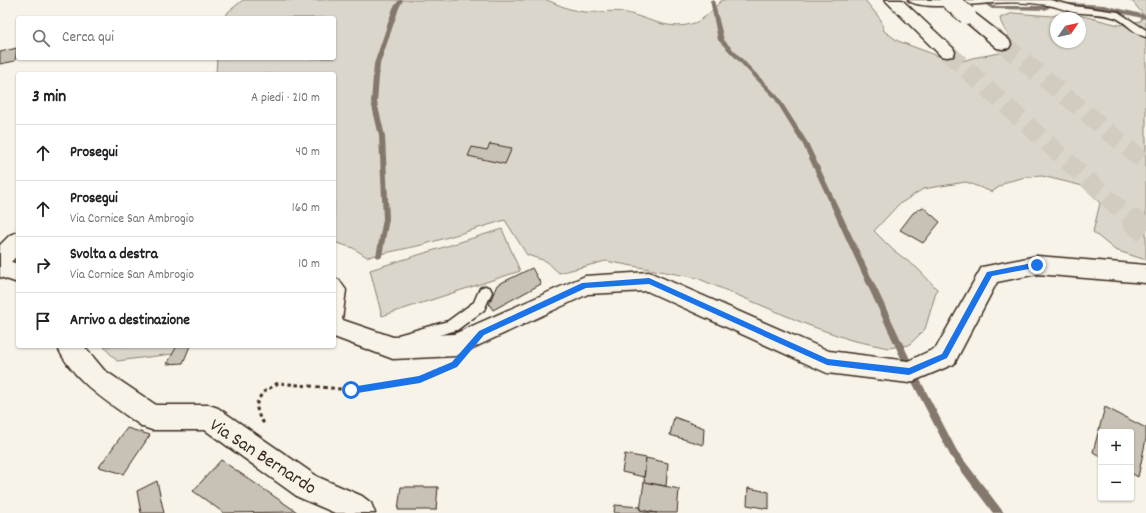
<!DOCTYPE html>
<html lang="it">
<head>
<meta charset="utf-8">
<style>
  body { margin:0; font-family:Dekko,sans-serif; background:#f2f2f2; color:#202124 }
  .controls { position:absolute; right:12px; bottom:12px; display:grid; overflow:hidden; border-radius:4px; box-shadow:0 1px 3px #0004 }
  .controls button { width:36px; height:36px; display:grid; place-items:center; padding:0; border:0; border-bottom:1px solid #e0e0e0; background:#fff; color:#202124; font:20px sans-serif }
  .compass { position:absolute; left:1050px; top:12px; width:36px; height:36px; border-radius:50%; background:#fff; box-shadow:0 1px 3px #0004; rotate:56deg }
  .stop { position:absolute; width:12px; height:12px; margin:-9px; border:3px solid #1a73e8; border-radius:50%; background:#fff }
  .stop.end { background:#1a73e8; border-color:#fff; box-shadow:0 1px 4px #0008 }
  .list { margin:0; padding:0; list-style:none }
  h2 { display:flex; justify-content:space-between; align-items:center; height:52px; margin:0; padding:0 16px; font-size:17px }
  h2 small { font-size:13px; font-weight:400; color:#757577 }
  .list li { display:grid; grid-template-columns:26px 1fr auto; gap:12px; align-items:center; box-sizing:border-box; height:56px; padding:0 16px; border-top:1px solid #e0e0e0 }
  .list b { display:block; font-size:15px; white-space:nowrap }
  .list p { margin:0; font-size:13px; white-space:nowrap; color:#757577 }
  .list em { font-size:13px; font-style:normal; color:#757577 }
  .icon { flex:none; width:22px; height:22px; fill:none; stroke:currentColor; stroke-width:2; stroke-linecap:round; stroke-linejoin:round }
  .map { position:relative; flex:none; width:1146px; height:513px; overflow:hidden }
  .search { position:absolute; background:#fff; box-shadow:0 1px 3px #0004; left:16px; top:16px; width:320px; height:44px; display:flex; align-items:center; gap:10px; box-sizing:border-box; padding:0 14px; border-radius:4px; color:#757577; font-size:15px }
  .panel { position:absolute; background:#fff; box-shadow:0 1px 3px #0004; left:16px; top:72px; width:320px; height:276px; border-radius:4px }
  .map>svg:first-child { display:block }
</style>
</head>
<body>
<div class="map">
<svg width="1146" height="513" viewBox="0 0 1146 513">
  <rect width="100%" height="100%" fill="#f7f3e8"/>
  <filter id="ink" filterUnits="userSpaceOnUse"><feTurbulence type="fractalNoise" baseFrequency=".025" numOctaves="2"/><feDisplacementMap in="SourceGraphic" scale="8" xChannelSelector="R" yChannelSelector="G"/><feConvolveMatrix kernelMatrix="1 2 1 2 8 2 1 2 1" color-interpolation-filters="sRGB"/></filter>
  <g filter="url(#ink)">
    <g fill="#dbd6cb" stroke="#8b8074" fill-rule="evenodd">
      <path d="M 243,0 L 547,0 C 559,5 571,11 585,12 C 597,13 610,10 622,12 C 645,16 666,31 691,24 C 704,21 713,9 722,0 L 865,0 L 881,20 L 884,31 L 898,41 L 957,63 L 972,58 L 1000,53 L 1011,45 C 1010,34 1002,29 1000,18 L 1013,13 L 1052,16 L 1067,12 L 1119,25 L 1141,21 L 1142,13 L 1133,2 L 1127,0 L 1146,0 L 1146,260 L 1115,250 L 1093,232 L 1100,203 L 1083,186 L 1042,176 L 1026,177 L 1006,182 L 992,192 L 966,182 L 923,189 L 898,205 L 874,231 L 893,250 L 917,268 L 937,289 L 925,329 L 909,345 L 888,348 L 851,340 L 808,325 L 697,278 L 606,261 L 559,273 L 546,261 L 527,255 L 505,220 L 422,245 L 367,257 L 353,248 L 334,242 L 334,74 L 216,74 L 217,58 L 334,58 L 334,18 L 225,18 L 228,12 ZM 1056,18 L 1080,18 L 1080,42 L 1056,42 Z"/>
      <polygon points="502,229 520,271 382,316 370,270"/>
      <polygon points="103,346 183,346 180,353 117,361"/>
    </g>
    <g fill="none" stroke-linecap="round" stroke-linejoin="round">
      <g fill="#84786c" fill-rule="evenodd">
        <polygon points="399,0 403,0 399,8 380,64 377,102 385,136 389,219 382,256 381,258 377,258 376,256 383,219 379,136 371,102 374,64 393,8"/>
        <polygon points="710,0 714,0 724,40 778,96 808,143 917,374 957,451 1004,513 993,513 951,457 911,380 803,145 774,98 718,40"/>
        <polygon points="1054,2 1104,5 1146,15 1146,19 1104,9 1056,4 1054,3"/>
        <polygon points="989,3 993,6 1044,6 1049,4 1052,6 1045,10 992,9 986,5"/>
      </g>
    </g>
    <g fill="#c8c1b6" stroke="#3b2a1e">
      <polygon points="17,48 15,61 0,64 0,52"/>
      <polygon points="490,144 512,148 505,164 468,156 472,147 487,150"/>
      <polygon points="923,207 940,222 923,243 900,230 913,213"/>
      <polygon points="532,268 541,284 493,310 489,304 497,285"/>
      <polygon points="177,346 190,346 183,363 167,364"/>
      <polygon points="1105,407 1146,428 1146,439 1138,477 1131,473 1131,432 1101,432 1101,457 1093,452"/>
      <polygon points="674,417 704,428 703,445 670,435"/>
      <polygon points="127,428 150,435 124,474 99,467"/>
      <polygon points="625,454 646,458 644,477 622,472"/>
      <polygon points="646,458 668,463 666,486 644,482"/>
      <polygon points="221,460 297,512 224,513 193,491"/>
      <polygon points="157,481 164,513 141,513 137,491"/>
      <polygon points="644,482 679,489 677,513 657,513 640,510"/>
      <polygon points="401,487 438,487 436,510 398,510"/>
      <polygon points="748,488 769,492 769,509 747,505"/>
      <polygon points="615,505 640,507 640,510 657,513 614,513"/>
    </g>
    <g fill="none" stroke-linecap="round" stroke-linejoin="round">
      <g stroke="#d1cbc0" stroke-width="18" stroke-dasharray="18 9" stroke-linecap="butt">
        <polyline points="1003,44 1146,163"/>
        <polyline points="947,52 1131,219"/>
      </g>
      <polyline stroke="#d1cbc0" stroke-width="24" stroke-dasharray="24 12" stroke-linecap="butt" points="1130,218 1146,232"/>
      <g stroke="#3b2a1e" stroke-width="3">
        <g id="lane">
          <path d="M 908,0 L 1050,0 L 1074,6 L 1118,12 L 1146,30 L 1146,37 C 1133,34 1125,20 1113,17 C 1100,13 1086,14 1073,12 C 1064,10 1056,6 1047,5 C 1030,2 1009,2 992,3 C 976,4 919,11 908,0 Z"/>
          <polygon points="334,278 339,280 346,290 341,327 339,331 334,333"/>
          <polygon points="485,286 490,288 492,292 484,310 457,330 403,345 398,343 396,339 398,335 448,321 474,302 480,288"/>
        </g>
      </g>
      <g stroke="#3b2a1e" stroke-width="3">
        <g id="street">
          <polygon points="0,258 18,264 18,283 0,277"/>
          <path d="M 57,346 L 84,346 L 104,370 L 156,405 L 209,405 L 218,408 L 318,477 L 362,496 L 371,503 L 375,513 L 335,513 L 298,497 L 205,430 L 152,430 L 143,427 C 111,404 74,383 57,346 Z"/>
        </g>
      </g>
      <g stroke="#3b2a1e" stroke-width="3">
        <g id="secondary">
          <polygon points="18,232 18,255 8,265 0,268 0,245 10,235"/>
          <polygon points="1037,256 1146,265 1146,283 1037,274 997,282 954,364 909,383 827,373 647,291 588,294 456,356 393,359 334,337 334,317 393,337 454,334 585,276 649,272 829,351 908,361 936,348 982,267"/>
        </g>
      </g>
      <g stroke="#3b2a1e" stroke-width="3">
        <g id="highway">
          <polygon points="885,0 902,0 953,48 955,52 953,56 947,57 941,56"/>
          <polygon points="967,10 973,12 1009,40 1011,44 1009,48 1003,49 997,48 961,18 959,15 961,12"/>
        </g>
      </g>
      <polyline stroke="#3b2a1e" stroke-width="3" stroke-dasharray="3.5 3.5" stroke-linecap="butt" points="264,423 260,419 256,405 262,393 278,383 351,390 420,379 442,370"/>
      <use href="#lane" fill="#f7f3e8" fill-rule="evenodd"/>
      <use href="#street" fill="#f7f3e8" fill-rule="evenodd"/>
      <use href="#secondary" fill="#f7f3e8" fill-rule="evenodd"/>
      <use href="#highway" fill="#f7f3e8" fill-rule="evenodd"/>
      <g stroke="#3b2a1e" stroke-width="20" stroke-linecap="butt">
        <polyline id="highway-bridge" points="949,0 967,15"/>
      </g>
      <use href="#highway-bridge" stroke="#f7f3e8" stroke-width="18"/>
    </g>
  </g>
  <polygon fill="#1a73e8" points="1037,262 1039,263 1039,267 992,276 947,358 909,375 827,365 649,284 586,288 484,335 457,367 420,383 351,394 347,390 351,387 419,376 452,362 479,331 582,283 649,278 828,359 909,368 942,354 987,272"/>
  <g text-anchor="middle" stroke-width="4" stroke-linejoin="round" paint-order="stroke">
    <g font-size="19" fill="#3b2a1e" stroke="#f7f3e8">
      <text transform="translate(264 455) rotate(33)" y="7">Via San Bernardo</text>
    </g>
  </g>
</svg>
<div class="controls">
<button>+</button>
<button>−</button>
</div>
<svg class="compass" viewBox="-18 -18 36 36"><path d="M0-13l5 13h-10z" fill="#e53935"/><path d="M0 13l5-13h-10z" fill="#757577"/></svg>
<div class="stop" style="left:351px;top:390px"></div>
<div class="stop end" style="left:1037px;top:265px"></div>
<div class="search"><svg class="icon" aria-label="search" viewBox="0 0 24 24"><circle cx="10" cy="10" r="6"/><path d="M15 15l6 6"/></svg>Cerca qui</div>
<section class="panel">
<h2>3 min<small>A piedi · 210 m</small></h2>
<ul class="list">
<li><svg class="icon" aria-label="ahead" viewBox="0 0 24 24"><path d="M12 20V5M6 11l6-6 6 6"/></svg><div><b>Prosegui</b></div><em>40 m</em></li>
<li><svg class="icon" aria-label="ahead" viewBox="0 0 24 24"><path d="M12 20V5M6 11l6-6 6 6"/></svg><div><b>Prosegui</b><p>Via Cornice San Ambrogio</p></div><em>160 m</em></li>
<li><svg class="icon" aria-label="right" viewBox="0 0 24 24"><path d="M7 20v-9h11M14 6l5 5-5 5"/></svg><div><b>Svolta a destra</b><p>Via Cornice San Ambrogio</p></div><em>10 m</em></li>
<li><svg class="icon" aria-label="arrive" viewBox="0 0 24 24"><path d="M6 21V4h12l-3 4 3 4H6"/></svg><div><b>Arrivo a destinazione</b></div></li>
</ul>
</section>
</div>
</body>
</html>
